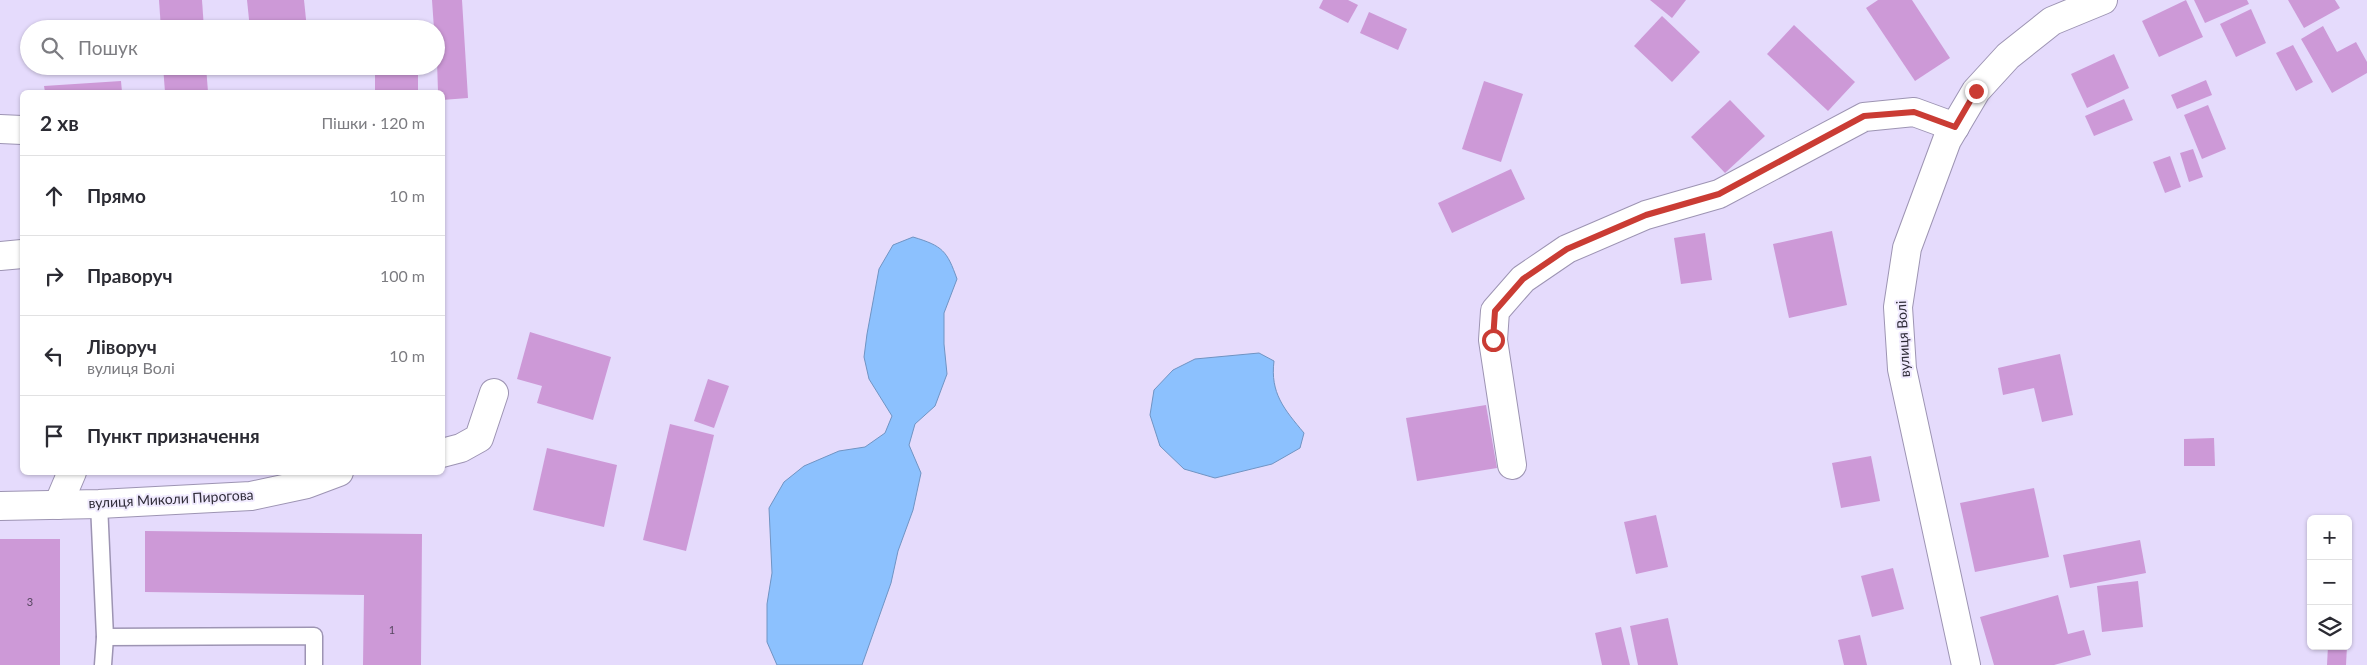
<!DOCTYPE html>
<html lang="uk">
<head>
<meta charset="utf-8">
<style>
  body { margin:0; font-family:Lato,sans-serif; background:#f7f7f7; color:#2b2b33 }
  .controls { position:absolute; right:15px; bottom:15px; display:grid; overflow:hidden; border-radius:8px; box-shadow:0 1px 4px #0004 }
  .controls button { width:45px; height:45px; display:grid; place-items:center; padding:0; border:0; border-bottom:1px solid #e1e1e2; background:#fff; color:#2b2b33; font:25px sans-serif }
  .stop { position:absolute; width:15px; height:15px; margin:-11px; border:4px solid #ca3c34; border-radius:50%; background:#fff }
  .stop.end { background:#ca3c34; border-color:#fff; box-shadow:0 1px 5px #0008 }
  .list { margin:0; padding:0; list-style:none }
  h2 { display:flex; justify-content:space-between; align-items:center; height:65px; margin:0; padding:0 20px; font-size:21px }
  h2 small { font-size:16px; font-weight:400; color:#7c7c81 }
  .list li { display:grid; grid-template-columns:32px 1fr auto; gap:15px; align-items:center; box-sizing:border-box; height:80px; padding:0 20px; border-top:1px solid #e1e1e2 }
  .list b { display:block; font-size:19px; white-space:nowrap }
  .list p { margin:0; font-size:16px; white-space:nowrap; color:#7c7c81 }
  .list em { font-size:16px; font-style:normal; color:#7c7c81 }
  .icon { flex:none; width:28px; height:28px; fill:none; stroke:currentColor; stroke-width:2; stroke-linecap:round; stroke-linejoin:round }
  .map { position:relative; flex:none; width:2367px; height:665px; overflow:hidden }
  .search { position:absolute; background:#fff; box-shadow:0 1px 4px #0004; left:20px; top:20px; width:425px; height:55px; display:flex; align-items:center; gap:12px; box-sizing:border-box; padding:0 18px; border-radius:28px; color:#7c7c81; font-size:19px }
  .panel { position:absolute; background:#fff; box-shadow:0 1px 4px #0004; left:20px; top:90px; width:425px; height:385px; border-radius:8px }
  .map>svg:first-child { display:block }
</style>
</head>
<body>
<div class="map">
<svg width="2367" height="665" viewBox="0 0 2367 665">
  <rect width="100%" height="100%" fill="#e5dbfc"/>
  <g fill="#8cc1fe" stroke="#7094c3">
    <path d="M 913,237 C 943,246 947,251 957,279 L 944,313 L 944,344 L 947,374 L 935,406 L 915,424 L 909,445 L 921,473 L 913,510 L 898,551 L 891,583 L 862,665 L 777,665 L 767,642 L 767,604 L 772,573 L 769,508 L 784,482 L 804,466 L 839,451 L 865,447 L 885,433 L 892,416 L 869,379 L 864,357 L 867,334 L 879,269 L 893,245 Z"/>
    <path d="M 1259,353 L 1274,361 C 1270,393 1284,409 1304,433 L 1300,448 L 1272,464 L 1215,478 L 1184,469 L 1160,446 L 1150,415 L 1154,390 L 1173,370 L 1195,359 Z"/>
  </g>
  <g fill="#cd99d7">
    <polygon points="159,0 202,0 204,29 161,29"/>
    <polygon points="247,0 304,0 307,29 250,29"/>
    <polygon points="432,0 462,0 468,98 442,100 442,92 438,92 436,29 434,29"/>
    <polygon points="1323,0 1348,0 1358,5 1348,23 1319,8"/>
    <polygon points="1650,0 1686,0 1672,18"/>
    <polygon points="1878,0 1912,0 1950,58 1915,81 1866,8"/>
    <polygon points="2186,0 2203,37 2159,57 2142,21"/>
    <polygon points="2194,0 2247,0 2249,4 2205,23"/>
    <polygon points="2288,0 2335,0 2340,8 2304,28"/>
    <polygon points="2251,9 2266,43 2236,57 2220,24"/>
    <polygon points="1369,12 1407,29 1398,50 1360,33"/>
    <polygon points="1662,16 1700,52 1672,82 1634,46"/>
    <polygon points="1794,25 1855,82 1828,111 1767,54"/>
    <polygon points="2323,26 2337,52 2356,42 2367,62 2367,73 2332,93 2301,39"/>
    <polygon points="2293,45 2313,82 2296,91 2276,53"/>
    <polygon points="2114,54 2129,88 2087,108 2071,74"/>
    <polygon points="163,66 206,66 208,92 165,92"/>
    <rect x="375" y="66" width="43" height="26"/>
    <polygon points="2206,80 2212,95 2177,109 2171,95"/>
    <polygon points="121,81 122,92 45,92 44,86"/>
    <polygon points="1484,81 1523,94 1501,162 1462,149"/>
    <polygon points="2124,99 2133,120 2094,136 2085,116"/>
    <polygon points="1730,100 1765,136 1725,173 1691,137"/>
    <polygon points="2208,105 2226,149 2202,159 2184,115"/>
    <polygon points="2193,149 2203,177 2189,182 2180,153"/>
    <polygon points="2170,156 2181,187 2165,193 2153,162"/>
    <polygon points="1511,169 1525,199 1452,233 1438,203"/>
    <polygon points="1832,231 1847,305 1789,318 1773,244"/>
    <polygon points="1705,233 1712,280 1681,284 1674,238"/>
    <polygon points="530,332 611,357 593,420 537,403 542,386 517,379"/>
    <polygon points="2060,354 2073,415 2042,422 2034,388 2003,395 1998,368"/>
    <polygon points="708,379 729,386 714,428 694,421"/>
    <polygon points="1486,405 1497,468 1417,481 1406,418"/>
    <polygon points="670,424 714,435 686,551 643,540"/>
    <polygon points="2214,438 2215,466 2184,466 2184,439"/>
    <polygon points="547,448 617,465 604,527 533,510"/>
    <polygon points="1871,456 1880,501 1841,508 1832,463"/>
    <polygon points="2034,488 2049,557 1975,572 1960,503"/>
    <polygon points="1656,515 1668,567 1636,574 1624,522"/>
    <polygon points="145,531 422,534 421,665 363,665 364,595 145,592"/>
    <rect x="0" y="539" width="60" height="126"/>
    <polygon points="2140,540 2146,573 2070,588 2063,555"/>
    <polygon points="1893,568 1904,609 1872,617 1861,576"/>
    <polygon points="2138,581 2143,627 2102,632 2097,586"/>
    <polygon points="2058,595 2068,634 2084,630 2091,655 2054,665 1994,665 1980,617"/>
    <polygon points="1668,618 1678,665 1638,665 1630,626"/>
    <polygon points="1621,627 1630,665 1602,665 1595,633"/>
    <polygon points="1860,635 1867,665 1844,665 1838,640"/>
    <polygon points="2328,646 2347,646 2346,665 2327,665"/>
  </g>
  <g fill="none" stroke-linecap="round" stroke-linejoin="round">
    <g stroke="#9d94b3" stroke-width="19">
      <g id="service">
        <polyline points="99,504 105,637 103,665"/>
        <polyline points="105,637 314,636 314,665"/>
      </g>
    </g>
    <g stroke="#9d94b3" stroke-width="30">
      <g id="minor">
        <polyline points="0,129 22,130"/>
        <polyline points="0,256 22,254"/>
        <polyline points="442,453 461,448 479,438 494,393"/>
        <polyline points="1512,465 1493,340 1495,311 1523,279 1567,249 1646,215 1719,194 1864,117 1914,112 1955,127"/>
        <polyline points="58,505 72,472"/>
        <polyline points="0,506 99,504 251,496 307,484 339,472"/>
        <polyline points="1966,665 1902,369 1898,307 1907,248 1947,140 1976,91 2008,56 2052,21 2103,0"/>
      </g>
    </g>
    <use href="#service" stroke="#fff" stroke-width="16"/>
    <use href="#minor" stroke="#fff" stroke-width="28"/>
  </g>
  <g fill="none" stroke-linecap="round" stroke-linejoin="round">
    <polyline stroke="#ca3c34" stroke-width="6" points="1493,340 1495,311 1523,279 1567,249 1646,215 1719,194 1864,116 1914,112 1955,127 1976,91"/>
  </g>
  <g text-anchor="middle" stroke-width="4" stroke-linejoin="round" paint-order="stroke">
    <g font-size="11" fill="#564760">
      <text x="30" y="606">3</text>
      <text x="392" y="634">1</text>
    </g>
    <g font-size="14" fill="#2f2c38" stroke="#f0eafe">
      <text transform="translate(1903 339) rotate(-93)" y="5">вулиця Волі</text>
      <text transform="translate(171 499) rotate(-3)" y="5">вулиця Миколи Пирогова</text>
    </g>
  </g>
</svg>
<div class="controls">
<button>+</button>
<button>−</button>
<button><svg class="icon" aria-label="layers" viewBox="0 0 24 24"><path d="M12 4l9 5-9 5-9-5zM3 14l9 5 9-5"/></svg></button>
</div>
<div class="stop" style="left:1493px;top:340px"></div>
<div class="stop end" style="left:1976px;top:91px"></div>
<div class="search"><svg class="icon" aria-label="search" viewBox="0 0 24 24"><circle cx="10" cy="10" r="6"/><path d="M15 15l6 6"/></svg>Пошук</div>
<section class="panel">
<h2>2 хв<small>Пішки · 120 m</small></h2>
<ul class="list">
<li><svg class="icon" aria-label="ahead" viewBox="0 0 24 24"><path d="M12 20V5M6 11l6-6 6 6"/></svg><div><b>Прямо</b></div><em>10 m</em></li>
<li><svg class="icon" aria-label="right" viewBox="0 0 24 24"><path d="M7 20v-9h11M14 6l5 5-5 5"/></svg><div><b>Праворуч</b></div><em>100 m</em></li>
<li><svg class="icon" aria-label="left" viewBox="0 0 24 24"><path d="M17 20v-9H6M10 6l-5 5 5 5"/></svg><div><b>Ліворуч</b><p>вулиця Волі</p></div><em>10 m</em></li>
<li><svg class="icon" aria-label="arrive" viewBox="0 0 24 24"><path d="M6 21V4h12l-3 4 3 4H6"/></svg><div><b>Пункт призначення</b></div></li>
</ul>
</section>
</div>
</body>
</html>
